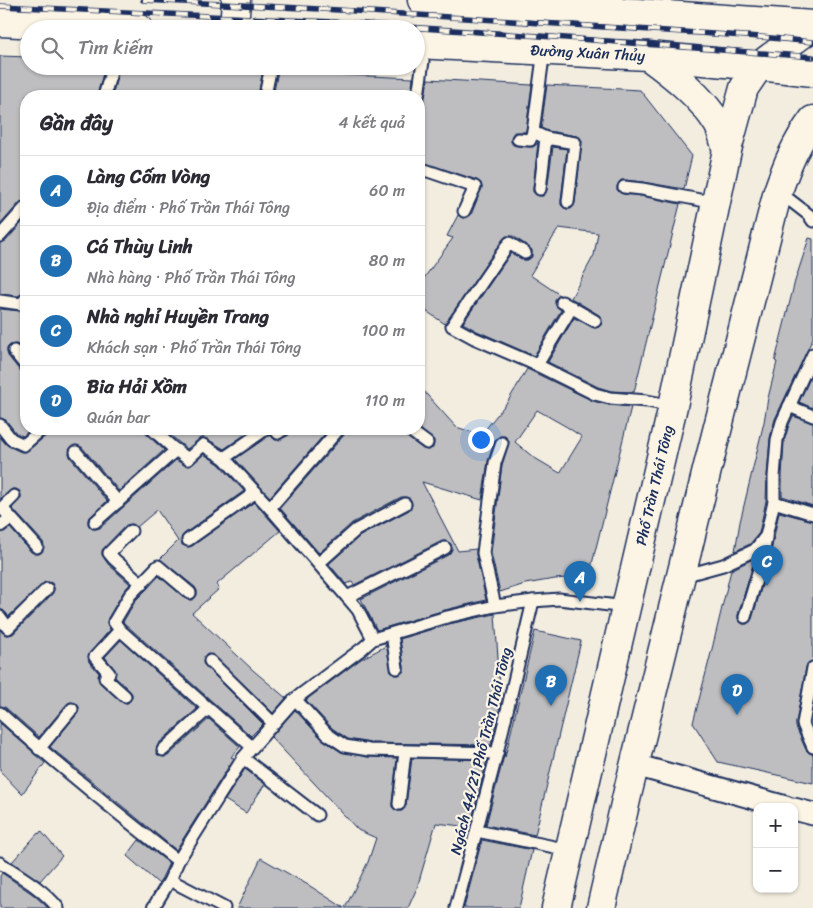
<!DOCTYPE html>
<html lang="vi">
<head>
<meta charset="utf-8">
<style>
  body { margin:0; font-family:Sriracha,sans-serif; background:#f7f7f7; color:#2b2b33 }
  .controls { position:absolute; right:15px; bottom:15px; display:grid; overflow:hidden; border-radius:10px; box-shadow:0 1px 4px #0004 }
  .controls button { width:45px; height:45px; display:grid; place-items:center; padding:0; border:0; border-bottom:1px solid #e1e1e2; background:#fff; color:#2b2b33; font:25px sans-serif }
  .you { position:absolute; left:480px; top:439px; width:18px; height:18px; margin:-12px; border:4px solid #fff; border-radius:50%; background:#1a73e8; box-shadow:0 0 0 8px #1a73e833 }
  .badge { display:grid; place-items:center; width:32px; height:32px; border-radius:50%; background:#1f6fb2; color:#fff; font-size:16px; font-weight:700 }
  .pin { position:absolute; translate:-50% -41px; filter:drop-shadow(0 1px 2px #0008) }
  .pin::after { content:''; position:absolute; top:26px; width:18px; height:15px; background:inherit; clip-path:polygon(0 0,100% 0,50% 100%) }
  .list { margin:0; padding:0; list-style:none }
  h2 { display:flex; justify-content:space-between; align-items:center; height:65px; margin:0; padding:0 20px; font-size:21px }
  h2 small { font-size:16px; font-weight:400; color:#7c7c81 }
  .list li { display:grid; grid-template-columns:32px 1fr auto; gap:15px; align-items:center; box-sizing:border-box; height:70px; padding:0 20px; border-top:1px solid #e1e1e2 }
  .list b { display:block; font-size:19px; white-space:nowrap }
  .list p { margin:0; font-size:16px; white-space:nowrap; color:#7c7c81 }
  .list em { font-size:16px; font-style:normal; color:#7c7c81 }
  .icon { flex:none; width:28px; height:28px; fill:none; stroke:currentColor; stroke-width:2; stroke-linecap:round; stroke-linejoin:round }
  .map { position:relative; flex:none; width:813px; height:908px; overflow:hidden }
  .search { position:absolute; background:#fff; box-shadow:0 1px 4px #0004; left:20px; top:20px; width:405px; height:55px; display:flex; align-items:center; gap:12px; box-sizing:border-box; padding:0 18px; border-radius:28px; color:#7c7c81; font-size:19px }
  .panel { position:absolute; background:#fff; box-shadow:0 1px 4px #0004; left:20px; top:90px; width:405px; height:345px; border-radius:20px }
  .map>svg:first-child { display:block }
</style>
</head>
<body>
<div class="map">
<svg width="813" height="908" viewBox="0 0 813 908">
  <rect width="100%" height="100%" fill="#f3ede0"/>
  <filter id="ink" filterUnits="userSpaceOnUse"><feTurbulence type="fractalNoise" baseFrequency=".02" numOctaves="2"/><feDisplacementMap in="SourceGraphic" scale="10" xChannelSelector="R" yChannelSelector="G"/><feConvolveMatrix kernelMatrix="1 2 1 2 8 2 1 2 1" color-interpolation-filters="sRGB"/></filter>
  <g filter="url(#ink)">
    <g fill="#bebec0" stroke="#1b2f5e" fill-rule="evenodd">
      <polygon points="0,56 29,57 29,66 105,66 97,96 26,96 26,200 20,202 0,225"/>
      <polygon points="120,66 200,66 263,70 258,96 112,96"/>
      <polygon points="278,71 349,75 413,78 411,96 273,96"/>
      <polygon points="428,79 532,85 526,130 525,132 514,132 511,138 511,142 513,145 517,146 529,147 533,147 538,143 533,188 533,192 539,196 543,196 547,190 553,147 567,149 561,201 561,205 567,209 571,209 575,203 582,141 580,137 577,136 548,131 541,128 547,85 640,90 692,156 684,189 643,182 625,180 621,180 617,186 617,190 623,194 641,196 680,204 634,392 611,391 598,387 548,362 574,318 595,328 599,327 602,324 602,320 599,315 571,298 594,255 598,233 559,228 530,275 560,295 556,298 555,302 556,306 561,310 534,356 477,331 463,323 511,253 524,260 528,260 532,257 532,250 529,247 513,236 506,236 503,239 445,324 419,306 419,285 453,238 447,236 458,215 464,218 468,217 471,215 482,187 481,183 477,180 419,161 419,134 422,102 425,97"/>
      <polygon points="26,218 26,292 24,292 18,296 0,294 0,243 6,241"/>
      <polygon points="809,238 813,239 813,338 775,419 770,438 767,476 766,501 759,533 750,544 735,551 740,522 764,422 768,398 777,362 775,361 795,281"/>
      <polygon points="0,309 20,311 26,309 26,354 20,346 16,344 10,345 7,348 7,352 8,356 20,371 26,373 26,429 31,429 23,436 16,433 6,420 0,418"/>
      <path d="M 527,369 L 593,401 L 609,405 L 631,407 L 589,576 L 555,579 L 525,584 L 500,592 L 491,553 L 502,465 L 509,442 L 508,439 L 505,436 L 500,436 L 495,440 L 488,461 L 482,500 L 422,482 L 458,551 L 476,549 L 476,555 L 486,600 L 445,610 L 377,630 L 361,599 L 448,555 L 452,549 L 451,544 L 446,541 L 442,541 L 354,585 L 352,582 L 346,584 L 329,564 L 360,536 L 409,510 L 412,505 L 411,500 L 406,497 L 401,497 L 352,523 L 319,553 L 280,508 L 345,434 L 346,429 L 399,429 L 404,435 L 423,449 L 427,450 L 433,448 L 434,443 L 434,440 L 419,428 L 419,386 L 456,427 L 481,435 L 508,401 ZM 537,410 L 567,427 L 582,437 L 560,473 L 533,457 L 515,442 Z"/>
      <polygon points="813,372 813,408 799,402"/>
      <polygon points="793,416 813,423 813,506 782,496 782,477 784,441 789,425"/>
      <polygon points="49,429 145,429 147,435 164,450 119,491 82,447 75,445 71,447 69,453 70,457 107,501 88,519 88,524 92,529 96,529 100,528 176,460 184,465 190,466 204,454 219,464 244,491 184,534 181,540 182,545 188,547 192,546 254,502 280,531 217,584 219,589 192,613 254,671 286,698 273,713 215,656 208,654 204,656 203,663 205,666 263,724 251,736 123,622 136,600 147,589 159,576 186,599 192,600 195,598 197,595 197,591 195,587 160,559 178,541 157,510 137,527 132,524 126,525 102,550 102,555 108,564 130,584 124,591 108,618 107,623 110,630 88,655 89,662 99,673 98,677 100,683 123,703 128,703 132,698 132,694 130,691 115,677 116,671 105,657 121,640 197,709 158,744 156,751 158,755 164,757 168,756 209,719 240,747 231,757 234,758 176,850 50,747 78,713 79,707 76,703 70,702 67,704 39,737 5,707 0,706 0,630 6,635 9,635 13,634 52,594 54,590 54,587 52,583 48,582 45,582 9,616 3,610 0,610 0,533 4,532 10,528 31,552 35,554 39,554 42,552 44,546 43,542 12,508 21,498 21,495 20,491 16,489 12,489 0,499 0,437 8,446 21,452 26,452 47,435"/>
      <polygon points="163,429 253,429 224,449 207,439 203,438 198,440 187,449"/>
      <polygon points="291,429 329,429 270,497 235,459 270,435 275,440 279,440 289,435"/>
      <polygon points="779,512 813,521 813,661 808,663 806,667 796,723 796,727 806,750 809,753 813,754 813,783 718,762 693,723 712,649 731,570 755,558 738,615 738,619 740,622 743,624 747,624 752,619 769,562"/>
      <polygon points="495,614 501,702 491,745 370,743 348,739 332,728 306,700 361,659 386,646 384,644 386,643 391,672 394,675 399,675 404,671 404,667 400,639 449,624"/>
      <polygon points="535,631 581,641 535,835 486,825 505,752 505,757"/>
      <polygon points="295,710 322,739 341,752 368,757 397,758 392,803 392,807 398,811 402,811 406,805 412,758 487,760 470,827 436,823 417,888 408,908 345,908 368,862 376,838 358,830 271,737"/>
      <polygon points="0,723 32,751 34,754 45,763 22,794 0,771"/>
      <polygon points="245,769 265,784 246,813 225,800"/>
      <polygon points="41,831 62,856 40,881 12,862 38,833 39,834"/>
      <polygon points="139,840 169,863 159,884 127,856"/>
      <polygon points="482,840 532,850 519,908 464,908"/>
      <polygon points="261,858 310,886 344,908 237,908"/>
      <polygon points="2,873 34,895 48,908 0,908 0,876"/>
    </g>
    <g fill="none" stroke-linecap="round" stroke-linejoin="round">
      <g stroke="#1b2f5e" stroke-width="15">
        <g id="service">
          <polyline points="104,96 113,66"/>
          <polyline points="265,96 271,66"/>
          <polyline points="418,96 423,61 421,44"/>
          <polyline points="533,132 544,50"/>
          <polyline points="518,139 530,140 533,132 546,138 575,143 568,202"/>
          <polyline points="419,168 475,187 464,211"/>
          <polyline points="624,187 642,189 716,203"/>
          <polyline points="540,189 546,138"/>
          <polyline points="778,191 809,215 813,221"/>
          <polyline points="0,236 26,207"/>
          <polyline points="525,253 509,243 452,326 474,338 537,365 595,394 610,398 647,401 673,406"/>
          <polyline points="0,301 21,304 26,299"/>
          <polyline points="562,302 595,321"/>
          <polyline points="14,351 26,366"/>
          <polyline points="537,365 572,307"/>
          <polyline points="789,406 813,416"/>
          <polyline points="0,425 11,439 24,445 42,429"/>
          <polyline points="152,429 173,448 188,459 203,445 224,458 270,508 347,597 358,610 373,639"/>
          <polyline points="275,429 278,433 284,429"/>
          <polyline points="408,429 427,443"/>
          <polyline points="76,452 118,502"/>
          <polyline points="224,458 266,429"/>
          <polyline points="14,496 2,508 37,547"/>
          <polyline points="774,502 813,514"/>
          <polyline points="270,508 339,429"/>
          <polyline points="95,522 176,450"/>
          <polyline points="0,526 11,518"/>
          <polyline points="131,531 109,553 114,559 142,584"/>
          <polyline points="188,540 256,492"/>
          <polyline points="319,563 356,530 405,504"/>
          <polyline points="683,576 723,565 755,550 766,536 774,502 774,477 777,440 782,422 813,354"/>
          <polyline points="347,597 445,548"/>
          <polyline points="495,606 483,553 495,463 502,443"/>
          <polyline points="0,617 8,628 47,589"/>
          <polyline points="745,617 762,560 766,538"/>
          <polyline points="120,630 252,747"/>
          <polyline points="392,634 397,668"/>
          <polyline points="210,661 273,723"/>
          <polyline points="813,668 803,724 813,747"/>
          <polyline points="125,696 105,678 109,673 95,657 120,630 114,622 130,595 158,566 190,593"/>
          <polyline points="295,699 327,734 345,746 369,750 497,753"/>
          <path d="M 0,713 C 57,765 117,813 178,861"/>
          <polyline points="39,749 72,709"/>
          <polyline points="163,750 208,709"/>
          <polyline points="243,758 317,815"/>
          <polyline points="399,804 405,752"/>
          <polyline points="477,831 569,850"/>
          <path d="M 0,863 C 20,876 43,889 58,908"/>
          <polyline points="170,880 224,908"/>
          <polyline points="153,908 170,880 178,861 243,758 295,699 363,648 373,639 447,617 495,606 533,601 559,599 626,607"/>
          <polyline points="456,908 497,753 533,601"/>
        </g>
      </g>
      <g stroke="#1b2f5e" stroke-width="25">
        <g id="minor">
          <polyline points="635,765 786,807"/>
          <polyline points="794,809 813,814"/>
        </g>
      </g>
      <g stroke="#1b2f5e" stroke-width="31">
        <g id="secondary">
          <path id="s1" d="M 556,908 L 673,406 L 727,150 L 744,88 L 759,66 L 813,26"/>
          <path d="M 601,908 L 628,791 L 708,466 L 778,191 C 787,165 796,143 813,120"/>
        </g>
      </g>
      <g stroke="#1b2f5e" stroke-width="31">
        <g id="primary">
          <polyline points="422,0 521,5 813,25"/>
          <polyline points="0,22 139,29"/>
          <polyline points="234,29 236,0"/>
          <path id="s2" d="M 416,44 L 648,56 L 759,66 L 813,72"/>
          <path d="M 648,56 C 674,75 701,96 718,124 C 722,131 724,141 727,150"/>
        </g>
      </g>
      <use href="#service" stroke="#fcf5e5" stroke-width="11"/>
      <use href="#minor" stroke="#fcf5e5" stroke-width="21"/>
      <use href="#secondary" stroke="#fcf5e5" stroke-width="28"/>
      <use href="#primary" stroke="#fcf5e5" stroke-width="28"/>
      <g stroke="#1b2f5e" stroke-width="5.5">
        <g id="rail">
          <polyline points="143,0 339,10 761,37 813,42"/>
          <polyline points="0,6 333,22 540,36 813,57"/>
        </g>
      </g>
      <use href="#rail" stroke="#fcf5e5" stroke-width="4" stroke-dasharray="11" stroke-linecap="butt"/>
    </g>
  </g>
  <g text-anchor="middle" stroke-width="4.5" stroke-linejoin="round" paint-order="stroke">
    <g font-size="15" fill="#1b2f5e" stroke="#fcf5e5">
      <text dy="5" stroke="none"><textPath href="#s2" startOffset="172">Đường Xuân Thủy</textPath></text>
      <text dy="5" stroke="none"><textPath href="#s1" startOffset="434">Phố Trần Thái Tông</textPath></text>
      <text transform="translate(481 751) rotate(-76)" y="5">Ngách 44/21 Phố Trần Thái Tông</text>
    </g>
  </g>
</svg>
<div class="controls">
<button>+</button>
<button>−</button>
</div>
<div class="you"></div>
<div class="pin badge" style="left:580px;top:602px">A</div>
<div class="pin badge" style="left:551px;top:706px">B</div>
<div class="pin badge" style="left:767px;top:586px">C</div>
<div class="pin badge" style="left:737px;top:715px">D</div>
<div class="search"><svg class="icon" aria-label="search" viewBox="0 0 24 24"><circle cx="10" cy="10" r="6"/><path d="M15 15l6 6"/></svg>Tìm kiếm</div>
<section class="panel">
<h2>Gần đây<small>4 kết quả</small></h2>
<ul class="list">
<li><span class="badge">A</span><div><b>Làng Cốm Vòng</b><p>Địa điểm · Phố Trần Thái Tông</p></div><em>60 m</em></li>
<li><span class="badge">B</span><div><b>Cá Thùy Linh</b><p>Nhà hàng · Phố Trần Thái Tông</p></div><em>80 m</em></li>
<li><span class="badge">C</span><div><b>Nhà nghỉ Huyền Trang</b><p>Khách sạn · Phố Trần Thái Tông</p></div><em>100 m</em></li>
<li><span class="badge">D</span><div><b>Bia Hải Xồm</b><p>Quán bar</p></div><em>110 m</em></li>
</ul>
</section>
</div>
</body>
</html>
